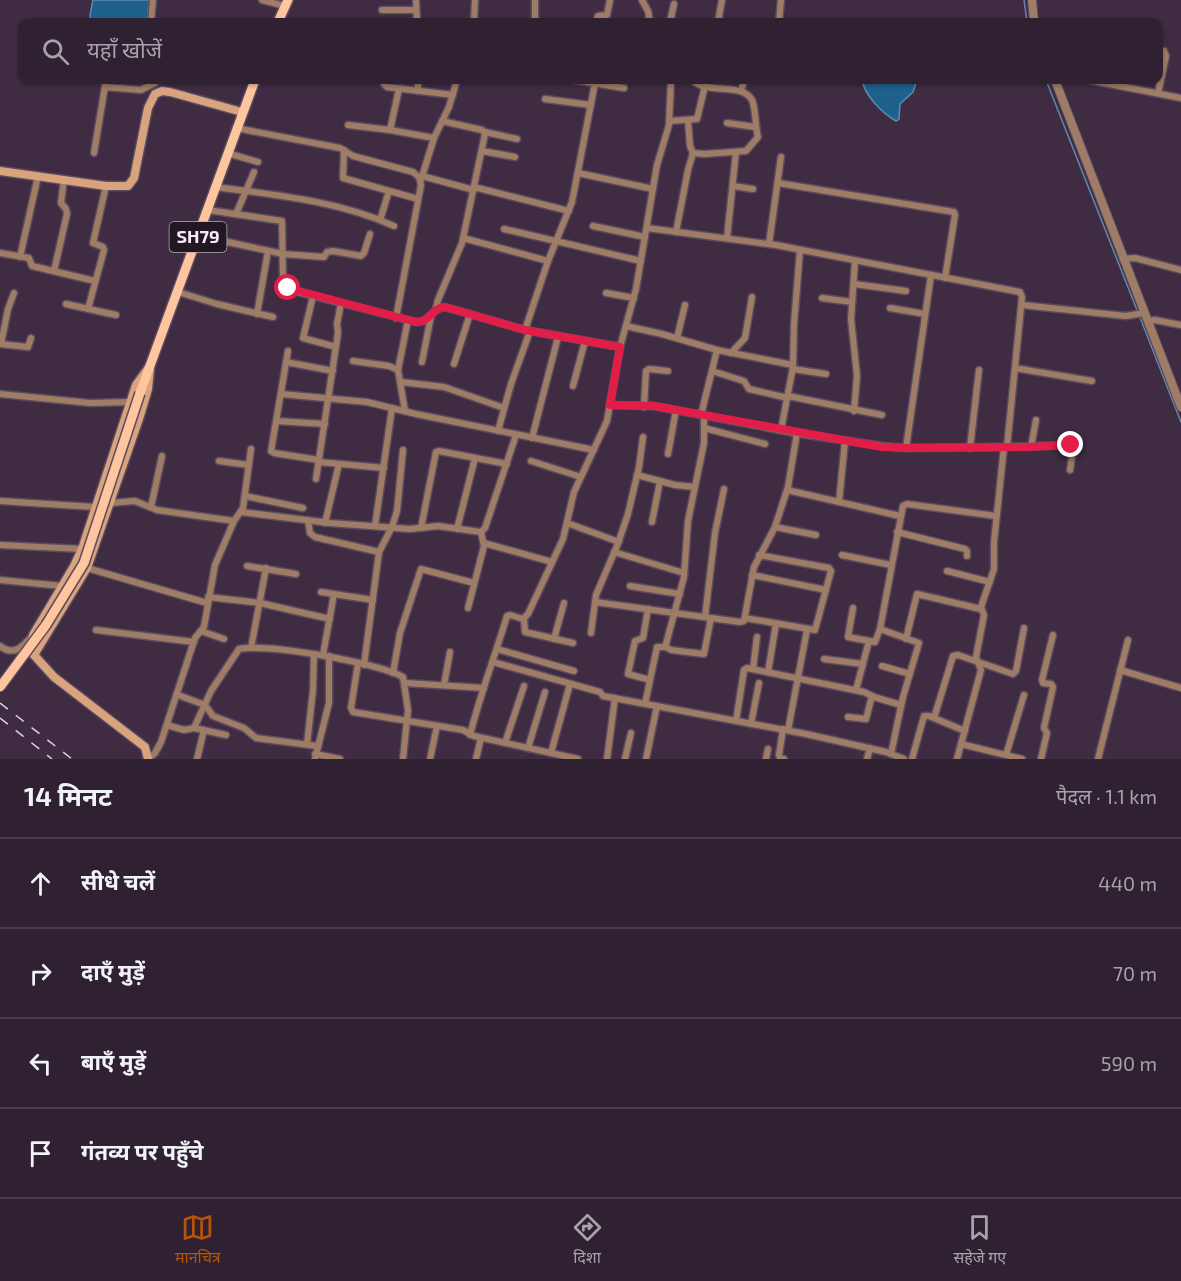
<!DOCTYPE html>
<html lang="hi">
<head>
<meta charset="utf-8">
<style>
  body { margin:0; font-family:"Exo 2","Noto Sans Devanagari",sans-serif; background:#3b2e3e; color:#f1f3f6 }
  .stop { position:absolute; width:18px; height:18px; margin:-14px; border:4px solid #e11d48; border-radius:50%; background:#fff }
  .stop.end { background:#e11d48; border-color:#fff; box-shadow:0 2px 6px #0008 }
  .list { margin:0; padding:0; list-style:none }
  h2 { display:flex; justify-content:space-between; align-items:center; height:78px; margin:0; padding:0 24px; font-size:26px }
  h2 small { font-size:20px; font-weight:400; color:#a7a3ac }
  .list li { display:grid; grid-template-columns:39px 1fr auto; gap:18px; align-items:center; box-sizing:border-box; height:90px; padding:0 24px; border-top:2px solid #4a3e4d }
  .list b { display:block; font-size:22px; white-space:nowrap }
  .list em { font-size:20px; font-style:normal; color:#a7a3ac }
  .icon { flex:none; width:33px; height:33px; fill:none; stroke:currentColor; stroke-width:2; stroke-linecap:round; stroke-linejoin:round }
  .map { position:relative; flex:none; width:1181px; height:759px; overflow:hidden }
  .search { position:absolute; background:#2f2132; box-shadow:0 2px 4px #0004; left:18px; right:18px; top:18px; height:66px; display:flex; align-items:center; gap:15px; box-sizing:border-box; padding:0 21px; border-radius:12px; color:#a7a3ac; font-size:22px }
  .sheet { height:438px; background:#2f2132 }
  nav { display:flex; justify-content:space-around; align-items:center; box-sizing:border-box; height:84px; border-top:2px solid #4a3e4d; background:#2f2132; font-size:16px; color:#a7a3ac }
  nav a { display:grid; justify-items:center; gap:3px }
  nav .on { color:#b45309 }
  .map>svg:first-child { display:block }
</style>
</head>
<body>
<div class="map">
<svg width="1181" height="759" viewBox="0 0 1181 759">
  <rect width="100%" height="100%" fill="#3f2c43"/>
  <g fill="#1e618d" stroke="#5e8aad" stroke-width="1.5">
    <polygon points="93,0 149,0 147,22 91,22 90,15"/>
    <path d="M 862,80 L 917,80 L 913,92 L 900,104 L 899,119 L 896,121 C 882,113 865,96 862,80 Z"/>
  </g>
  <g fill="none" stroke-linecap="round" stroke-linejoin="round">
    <g stroke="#5e8aad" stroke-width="1.5">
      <polyline points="1024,0 1027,22"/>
      <polyline points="1046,80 1137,310"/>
      <polyline points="1139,315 1181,422"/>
    </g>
    <g stroke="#5c4a60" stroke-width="9">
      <g id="minor">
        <polyline points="262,0 285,6"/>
        <polyline points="416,0 417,22"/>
        <polyline points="642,0 648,11 650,22"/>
        <polyline points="382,10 416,10"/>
        <polyline points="151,22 153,0"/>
        <polyline points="474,22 475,0"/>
        <polyline points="535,22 535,0"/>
        <polyline points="596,22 598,16 607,15 610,0"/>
        <polyline points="670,22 674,4"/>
        <polyline points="718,22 722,0"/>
        <polyline points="779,22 781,0"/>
        <polyline points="384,80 384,84 387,87 453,95"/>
        <polyline points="418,80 418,91"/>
        <polyline points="574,80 624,88"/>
        <polyline points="1089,80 1181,98"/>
        <polyline points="105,87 141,90 155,83"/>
        <polyline points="741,91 744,80"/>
        <polyline points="1158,93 1166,56 1164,51"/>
        <polyline points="545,99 591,105"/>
        <polyline points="688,120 690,146 693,153"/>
        <polyline points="669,121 697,119 705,86"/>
        <polyline points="727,123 755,127"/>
        <polyline points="348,125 390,130 434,138"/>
        <polyline points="236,128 340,148 353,156 413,172 419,177 421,185 396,318"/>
        <polyline points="390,130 399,89"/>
        <polyline points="485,132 517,139"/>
        <polyline points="344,150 343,178 418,199"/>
        <polyline points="482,151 515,157"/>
        <polyline points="94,153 106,80"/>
        <polyline points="227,153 258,162"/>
        <polyline points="578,173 653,189"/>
        <polyline points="422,176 474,190"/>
        <polyline points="421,180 434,138 449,107 457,80"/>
        <polyline points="778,183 954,212 955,215 945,278"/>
        <polyline points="733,186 753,189"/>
        <path d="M 216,187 C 275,195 339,201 394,226"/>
        <polyline points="474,187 569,211"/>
        <path d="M 208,210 L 282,221 L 283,279 L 285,285 L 294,291 L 416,322 C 430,323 432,307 445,307 L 525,330 L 620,347"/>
        <polyline points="236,214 254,172"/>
        <polyline points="380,220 389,191"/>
        <polyline points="593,226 645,237"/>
        <polyline points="647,228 776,245 1020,292 1022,297 1007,447"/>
        <polyline points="504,229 641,261"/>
        <path d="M 676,232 L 688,170 L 693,153 L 704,154 L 746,151 L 758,137 C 755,126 756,109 752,100 C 742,82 708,95 692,80"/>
        <polyline points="463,238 548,261"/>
        <polyline points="727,238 736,152"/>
        <polyline points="223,241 283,254 324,257 327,252 333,251 361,256 364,253 370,234"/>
        <polyline points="769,244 781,157"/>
        <polyline points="0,253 29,258 32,266 95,281"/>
        <polyline points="20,257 38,176"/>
        <polyline points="1123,259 1135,258 1181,270"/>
        <polyline points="54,271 67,214 66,209 61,203 64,179"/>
        <polyline points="854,284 906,291"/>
        <polyline points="178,292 217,304 273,317"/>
        <polyline points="606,293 634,298"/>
        <polyline points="313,296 303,338 336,347"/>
        <polyline points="822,298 852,302"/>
        <polyline points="66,304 116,315"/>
        <polyline points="1022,305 1126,316 1144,313"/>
        <polyline points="890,308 925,314"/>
        <polyline points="88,309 104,250 103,247 93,243 106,186"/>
        <polyline points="436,309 438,300 462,243 485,134 482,130 442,121"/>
        <polyline points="257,314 268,251"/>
        <polyline points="1147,321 1155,320 1181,325"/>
        <polyline points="626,326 662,334 717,350 793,365"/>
        <polyline points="525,330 548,261 572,202 595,83"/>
        <polyline points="677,338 685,305"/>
        <polyline points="0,344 28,347 31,338"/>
        <polyline points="1,344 8,309 14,293"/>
        <polyline points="288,351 271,451 274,453 319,460"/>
        <polyline points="731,353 745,338 752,297"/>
        <polyline points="353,361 389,366 398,370 405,411"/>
        <polyline points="286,362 333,371"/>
        <polyline points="422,362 431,316"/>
        <polyline points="454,364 470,314"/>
        <polyline points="1015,368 1092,381"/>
        <polyline points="793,369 826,374"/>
        <polyline points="398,370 408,320"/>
        <polyline points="712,371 744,381 749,389 788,398"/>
        <polyline points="401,382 444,387 504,408"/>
        <polyline points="573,386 585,341"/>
        <polyline points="0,394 90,403 130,402"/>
        <polyline points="281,394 367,402 416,414 594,450"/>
        <polyline points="788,396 882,415"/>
        <polyline points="610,405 654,406 801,434 882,446 906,448 1004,447 1071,445 1073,449 1070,470"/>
        <polyline points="644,407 646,371 649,369 668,371"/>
        <polyline points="854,411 857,376 851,319 855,261"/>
        <polyline points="701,415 717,350"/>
        <polyline points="276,421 325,424"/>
        <polyline points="704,428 765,444"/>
        <polyline points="781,430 793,367 794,324 800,250"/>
        <polyline points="498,431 511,384 530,331"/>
        <polyline points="532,438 558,337"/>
        <polyline points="1031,447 1036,420"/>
        <polyline points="906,448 931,275"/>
        <polyline points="970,448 979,370"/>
        <polyline points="668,454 676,410"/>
        <polyline points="219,461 249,465"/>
        <polyline points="531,461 581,477"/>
        <polyline points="319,462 384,468"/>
        <polyline points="637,475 675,485 695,487"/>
        <polyline points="316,479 338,333 337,324 341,303"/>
        <polyline points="787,490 900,516"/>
        <polyline points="245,496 303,508"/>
        <polyline points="0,501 95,507"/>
        <polyline points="839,502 845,441"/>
        <polyline points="110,503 135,501 157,510 234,521"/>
        <polyline points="151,507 162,456"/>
        <polyline points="241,512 330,523 410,529 438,526 481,532 485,528 516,435"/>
        <polyline points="308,520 310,533 315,537 379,552"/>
        <polyline points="652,522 660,481"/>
        <polyline points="325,523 339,464"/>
        <polyline points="567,523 619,542"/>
        <polyline points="375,526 392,408"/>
        <polyline points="775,527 816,535"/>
        <polyline points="421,528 436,452 439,451 507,464"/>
        <polyline points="457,529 475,458"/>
        <polyline points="897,532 965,549 967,551 967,556"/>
        <polyline points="484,543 552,562"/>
        <polyline points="0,545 82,549"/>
        <polyline points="614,552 684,573"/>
        <polyline points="842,555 891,565"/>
        <polyline points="247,566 296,574"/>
        <polyline points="87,568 207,603"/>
        <polyline points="947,571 990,582"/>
        <polyline points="752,575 826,590"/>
        <polyline points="0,580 62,586"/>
        <polyline points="630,586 680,594"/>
        <polyline points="321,592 373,600"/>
        <polyline points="208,597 260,603 330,619"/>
        <polyline points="595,602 740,622 744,621 754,567 775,527 788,487 797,433"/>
        <polyline points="468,608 484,546 481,532"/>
        <polyline points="853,608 848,637 875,642 880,629"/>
        <polyline points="648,609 643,638 635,641 628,674 650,680"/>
        <polyline points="705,617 715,533 724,489"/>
        <polyline points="524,618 525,632 573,643"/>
        <polyline points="745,618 815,630 831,571 829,568 759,555"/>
        <polyline points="96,630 194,642"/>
        <polyline points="201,631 224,639"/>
        <polyline points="591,633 596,595 617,546 628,514 639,467 643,437"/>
        <polyline points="554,639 564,603"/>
        <polyline points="906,639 917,594 981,609"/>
        <path d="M 0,646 C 15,657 23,646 33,635"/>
        <polyline points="666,647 671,650 704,654 711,618"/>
        <polyline points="251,648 266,568"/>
        <polyline points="497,649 574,671"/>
        <polyline points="323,655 334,594"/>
        <polyline points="824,659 863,664"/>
        <polyline points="493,662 600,692 603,696 806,734 886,752 904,759"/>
        <polyline points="358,663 351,708 353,712 463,730 474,736 578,759"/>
        <polyline points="364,665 379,552 392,527 397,511 403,450"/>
        <polyline points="882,666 910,674"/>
        <polyline points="753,669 757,637"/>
        <polyline points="1120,670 1181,688"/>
        <polyline points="768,672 776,624"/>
        <polyline points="393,673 400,633 421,569 474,583"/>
        <polyline points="405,683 484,688"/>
        <polyline points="444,685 450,652"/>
        <polyline points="856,690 869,641"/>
        <polyline points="178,695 205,705 213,716 244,728 256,738 317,746"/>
        <polyline points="645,704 657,647 666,647 666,644 684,577 688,521 704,443 704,416"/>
        <polyline points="848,717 866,719 872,696"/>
        <polyline points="934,718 953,656 958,655 1013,674 1016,671 1024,628"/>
        <polyline points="736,721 744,670 747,668 864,692 874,697 901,705"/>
        <polyline points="751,724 759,683"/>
        <path d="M 167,725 L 184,730 L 194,728 L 211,691 L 239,649 C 266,643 379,663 403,677 L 408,710 L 403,759"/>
        <polyline points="194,728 226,735"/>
        <polyline points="783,729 779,755 780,758 784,759"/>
        <polyline points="788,730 807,630"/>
        <path d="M 470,735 C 480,695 495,656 507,616 L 510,615 L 523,619 L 528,614 L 563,539 L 574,492 L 607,421 L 620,347 L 636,289 L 657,165 L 669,125 L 671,80"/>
        <polyline points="505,743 524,686"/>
        <polyline points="307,744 313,690 314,654"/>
        <polyline points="961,744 1022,759"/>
        <polyline points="528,748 545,692"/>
        <polyline points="551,753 570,684"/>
        <polyline points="315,754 340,759"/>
        <polyline points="891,754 903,697 919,643 880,629 903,506 907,504 996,516"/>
        <polyline points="1006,755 1024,695"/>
        <polyline points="148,759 155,753 161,742 195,638 204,627 215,565 234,521 243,508 251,449"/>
        <polyline points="197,759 204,730"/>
        <polyline points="315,759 329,703 329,656"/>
        <polyline points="430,759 437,726"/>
        <polyline points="476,759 481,738"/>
        <polyline points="607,759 615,698"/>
        <polyline points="625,759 631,733"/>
        <polyline points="646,759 657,706"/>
        <polyline points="766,759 768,749"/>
        <polyline points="867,759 870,748"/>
        <polyline points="912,759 924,716 929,716 965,731"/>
        <polyline points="957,759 981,670 976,657 984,615 981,607 994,569 994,542 1004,447"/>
        <polyline points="1041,759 1047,733 1044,728 1053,687 1051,684 1043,683 1042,680 1053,635"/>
        <polyline points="1098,759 1128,640"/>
      </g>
    </g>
    <g stroke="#5c4a60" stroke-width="10">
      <g id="tertiary">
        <polyline points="1032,0 1034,22"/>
        <polyline points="1055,80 1181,407"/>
      </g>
    </g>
    <g stroke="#5c4a60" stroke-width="11">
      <g id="secondary">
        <polyline points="0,171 106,186 128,186 134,178 148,108 155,94 162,91 170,92 242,112"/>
        <polyline points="34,655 87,568 139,419 148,389 150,369"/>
        <polyline points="148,759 145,747 54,677 34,655 33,635 74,566 82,549 136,385 149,367"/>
      </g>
    </g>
    <g stroke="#5c4a60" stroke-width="12">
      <g id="primary">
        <polyline points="278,22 288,0"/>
        <polyline points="140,393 255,80"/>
      </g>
    </g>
    <use href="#minor" stroke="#9e7c65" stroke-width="6"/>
    <use href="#tertiary" stroke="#9e7c65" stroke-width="8"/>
    <use href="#secondary" stroke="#d9a37e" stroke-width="8"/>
    <use href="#primary" stroke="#fec59f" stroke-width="9"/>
    <g stroke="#dfd1e1" stroke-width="1.5" stroke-dasharray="10 10" stroke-linecap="butt">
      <polyline points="0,703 72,759"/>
      <polyline points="0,718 52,759"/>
    </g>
    <g stroke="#5c4a60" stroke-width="12" stroke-linecap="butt">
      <polyline id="primary-bridge" points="0,687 46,625 84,563 140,393"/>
    </g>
    <use href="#primary-bridge" stroke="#fec59f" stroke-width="9"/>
  </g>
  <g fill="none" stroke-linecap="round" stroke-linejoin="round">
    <path stroke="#e11d48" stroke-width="8" d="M 288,288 L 416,322 C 430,323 432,307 445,307 L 525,330 L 620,347 L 610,405 L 654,406 L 882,447 L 906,448 L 1028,447 L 1071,445"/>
  </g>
  <g text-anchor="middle" stroke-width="6" stroke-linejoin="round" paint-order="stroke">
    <rect fill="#211823" stroke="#b5aab7" stroke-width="1.5" x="169.5" y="222" width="57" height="30" rx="4.5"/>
    <g font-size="18" font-weight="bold" fill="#f5e8f7">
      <text x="198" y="243">SH79</text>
    </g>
  </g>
</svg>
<div class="stop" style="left:288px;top:288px"></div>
<div class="stop end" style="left:1071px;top:445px"></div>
<div class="search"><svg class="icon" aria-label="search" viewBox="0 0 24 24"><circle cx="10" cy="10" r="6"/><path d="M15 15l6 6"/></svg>यहाँ खोजें</div>
</div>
<section class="sheet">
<h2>14 मिनट<small>पैदल · 1.1 km</small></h2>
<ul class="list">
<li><svg class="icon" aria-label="ahead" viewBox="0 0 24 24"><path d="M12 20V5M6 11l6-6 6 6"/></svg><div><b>सीधे चलें</b></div><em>440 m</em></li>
<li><svg class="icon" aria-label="right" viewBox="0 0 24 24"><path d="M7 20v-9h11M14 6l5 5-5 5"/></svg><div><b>दाएँ मुड़ें</b></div><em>70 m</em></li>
<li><svg class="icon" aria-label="left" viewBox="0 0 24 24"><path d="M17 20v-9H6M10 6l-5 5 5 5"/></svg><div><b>बाएँ मुड़ें</b></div><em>590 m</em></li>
<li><svg class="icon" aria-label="arrive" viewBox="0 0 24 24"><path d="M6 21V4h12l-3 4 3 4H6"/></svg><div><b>गंतव्य पर पहुँचे</b></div></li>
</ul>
</section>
<nav>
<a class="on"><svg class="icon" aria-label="map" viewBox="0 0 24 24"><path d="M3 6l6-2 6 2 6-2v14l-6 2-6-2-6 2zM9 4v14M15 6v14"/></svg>मानचित्र</a>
<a><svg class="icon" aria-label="directions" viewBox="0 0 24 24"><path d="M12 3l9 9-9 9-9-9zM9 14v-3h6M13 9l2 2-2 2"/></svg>दिशा</a>
<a><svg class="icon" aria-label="saved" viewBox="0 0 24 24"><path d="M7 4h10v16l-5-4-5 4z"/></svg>सहेजे गए</a>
</nav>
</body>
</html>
